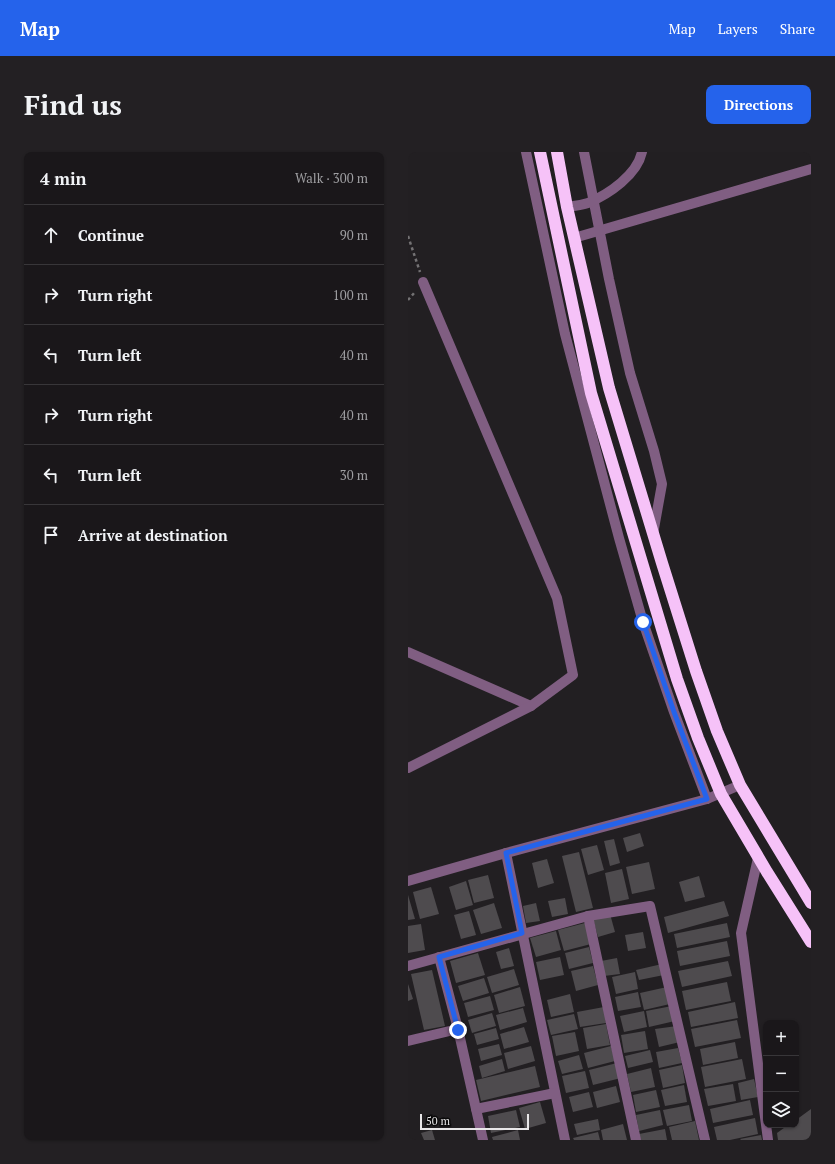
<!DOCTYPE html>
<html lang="en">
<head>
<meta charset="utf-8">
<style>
  body { margin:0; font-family:"PT Serif",serif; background:#232023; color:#f1f3f6 }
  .controls { position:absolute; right:12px; bottom:12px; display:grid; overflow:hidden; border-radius:8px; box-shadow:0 1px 3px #0004 }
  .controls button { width:36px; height:36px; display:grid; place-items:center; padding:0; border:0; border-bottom:1px solid #383639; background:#1a171a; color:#f1f3f6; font:20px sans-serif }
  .scale { position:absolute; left:12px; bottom:10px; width:109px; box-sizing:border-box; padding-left:4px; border:2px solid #e8e6e8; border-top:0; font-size:11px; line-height:14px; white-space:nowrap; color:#e8e6e8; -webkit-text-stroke:3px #0b0a0b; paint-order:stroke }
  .stop { position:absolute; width:12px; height:12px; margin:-9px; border:3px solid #2563eb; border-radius:50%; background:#fff }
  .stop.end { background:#2563eb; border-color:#fff; box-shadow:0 1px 4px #0008 }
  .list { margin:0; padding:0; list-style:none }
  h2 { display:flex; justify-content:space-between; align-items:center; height:52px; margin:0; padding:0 16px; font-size:17px }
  h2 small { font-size:13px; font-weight:400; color:#9f9fa2 }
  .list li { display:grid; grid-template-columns:26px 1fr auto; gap:12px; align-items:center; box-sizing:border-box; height:60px; padding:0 16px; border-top:1px solid #383639 }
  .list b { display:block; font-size:15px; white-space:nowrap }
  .list em { font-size:13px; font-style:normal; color:#9f9fa2 }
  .icon { flex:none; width:22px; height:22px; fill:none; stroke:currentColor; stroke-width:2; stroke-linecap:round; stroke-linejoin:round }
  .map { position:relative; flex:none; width:403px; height:988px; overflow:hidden; border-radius:8px }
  header { display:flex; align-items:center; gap:24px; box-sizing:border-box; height:56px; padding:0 20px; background:#2563eb; color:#fff }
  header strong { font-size:19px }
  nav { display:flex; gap:22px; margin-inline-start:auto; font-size:14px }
  .intro { display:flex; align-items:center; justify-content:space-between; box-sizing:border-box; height:96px; padding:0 24px }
  h1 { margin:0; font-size:28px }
  .button { padding:10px 18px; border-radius:8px; background:#2563eb; color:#fff; font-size:14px; font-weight:700 }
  main { display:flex; gap:24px; padding:0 24px }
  aside { flex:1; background:#1a171a; border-radius:8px; box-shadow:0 1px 3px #0004 }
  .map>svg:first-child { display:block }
</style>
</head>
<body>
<header>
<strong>Map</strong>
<nav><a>Map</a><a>Layers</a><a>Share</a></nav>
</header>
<div class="intro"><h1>Find us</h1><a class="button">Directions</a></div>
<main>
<aside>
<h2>4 min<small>Walk · 300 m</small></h2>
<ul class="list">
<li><svg class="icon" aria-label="ahead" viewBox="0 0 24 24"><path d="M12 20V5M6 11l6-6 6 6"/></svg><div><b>Continue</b></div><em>90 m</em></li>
<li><svg class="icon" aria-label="right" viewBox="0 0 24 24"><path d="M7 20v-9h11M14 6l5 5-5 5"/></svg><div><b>Turn right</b></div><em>100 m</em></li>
<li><svg class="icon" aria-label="left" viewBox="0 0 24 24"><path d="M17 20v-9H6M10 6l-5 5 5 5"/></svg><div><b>Turn left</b></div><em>40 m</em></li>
<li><svg class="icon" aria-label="right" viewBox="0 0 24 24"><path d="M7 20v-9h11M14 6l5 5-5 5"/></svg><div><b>Turn right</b></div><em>40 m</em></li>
<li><svg class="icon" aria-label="left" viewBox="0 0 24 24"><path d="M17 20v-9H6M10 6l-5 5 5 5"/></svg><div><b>Turn left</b></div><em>30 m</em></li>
<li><svg class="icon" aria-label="arrive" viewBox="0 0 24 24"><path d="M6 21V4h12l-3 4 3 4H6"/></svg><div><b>Arrive at destination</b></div></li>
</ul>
</aside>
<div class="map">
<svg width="403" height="988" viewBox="0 0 403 988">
  <rect width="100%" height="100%" fill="#221f22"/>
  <g fill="#4e4b4e">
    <polygon points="232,681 236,694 219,700 215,686"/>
    <polygon points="206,687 212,711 202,714 196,689"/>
    <polygon points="189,693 196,718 180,723 173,697"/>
    <polygon points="171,700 185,756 168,760 154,704"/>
    <polygon points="139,707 146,731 130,736 124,711"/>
    <polygon points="241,710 247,737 224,742 218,715"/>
    <polygon points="214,717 221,747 203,751 197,721"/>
    <polygon points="80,723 86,746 66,751 60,728"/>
    <polygon points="291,724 297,745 277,750 271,730"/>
    <polygon points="58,729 65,753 48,758 41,735"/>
    <polygon points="23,735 31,762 12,767 5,740"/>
    <polygon points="0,743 7,767 0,768"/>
    <polygon points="157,746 160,762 144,765 140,749"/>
    <polygon points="316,749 321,764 260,781 256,765"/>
    <polygon points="86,751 94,776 73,782 65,758"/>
    <polygon points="128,751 132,769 118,771 115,754"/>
    <polygon points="61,759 68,783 53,787 46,763"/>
    <polygon points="202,762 207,780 190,785 185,767"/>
    <polygon points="177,771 183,792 156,799 150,778"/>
    <polygon points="319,771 322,785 269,796 266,782"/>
    <polygon points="13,772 17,798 0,801 0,774"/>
    <polygon points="148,779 153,798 128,805 122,786"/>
    <polygon points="235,780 238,796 220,799 217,783"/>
    <polygon points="319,789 322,804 272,814 269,799"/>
    <polygon points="181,795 185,811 161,817 157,801"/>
    <polygon points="101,796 106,814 93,817 88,800"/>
    <polygon points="70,801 77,823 48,831 42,809"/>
    <polygon points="152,805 156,823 132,828 128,810"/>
    <polygon points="209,806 212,822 196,824 193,809"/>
    <polygon points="320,809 324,824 274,835 270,819"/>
    <polygon points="254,812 256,823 231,828 228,818"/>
    <polygon points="185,814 190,833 168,839 163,819"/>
    <polygon points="106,817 111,833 84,841 79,825"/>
    <polygon points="24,818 37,874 16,878 3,822"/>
    <polygon points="227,820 230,837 208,842 204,825"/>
    <polygon points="76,826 81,841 55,849 50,834"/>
    <polygon points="319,830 323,849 278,858 274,839"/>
    <polygon points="0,832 5,847 0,849"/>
    <polygon points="112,835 117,854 91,861 86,843"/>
    <polygon points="259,835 262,852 236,858 232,841"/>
    <polygon points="230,840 233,855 210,859 207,845"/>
    <polygon points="162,842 166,860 143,865 139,848"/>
    <polygon points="82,844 86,858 60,865 56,851"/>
    <polygon points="327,850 330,866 283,875 280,860"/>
    <polygon points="264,854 267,869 241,875 238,859"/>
    <polygon points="196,855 198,871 172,875 169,860"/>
    <polygon points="115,856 119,870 92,878 88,863"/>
    <polygon points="236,859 239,875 216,880 212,864"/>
    <polygon points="84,861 88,874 64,881 60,868"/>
    <polygon points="166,862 170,877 143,883 139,868"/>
    <polygon points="329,868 333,886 287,895 283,877"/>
    <polygon points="198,872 202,893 179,897 175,876"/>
    <polygon points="269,874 272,890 251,895 247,877"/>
    <polygon points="116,875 121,890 96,897 92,882"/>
    <polygon points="88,876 91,887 69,893 66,882"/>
    <polygon points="237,879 240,897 216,901 213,883"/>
    <polygon points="167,880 171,899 148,904 144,884"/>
    <polygon points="327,890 330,906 295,913 292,897"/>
    <polygon points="91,892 94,903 73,909 70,897"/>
    <polygon points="123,894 127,909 100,917 96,901"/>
    <polygon points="203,894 207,909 180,916 176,901"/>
    <polygon points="270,896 274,911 251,916 248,900"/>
    <polygon points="242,898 245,910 220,916 217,904"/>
    <polygon points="171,903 175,917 154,922 150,909"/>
    <polygon points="94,907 97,919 74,926 71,914"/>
    <polygon points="334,907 338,927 297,935 293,915"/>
    <polygon points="209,911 213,926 185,933 181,918"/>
    <polygon points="274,913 277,931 255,936 251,918"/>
    <polygon points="127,914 132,935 73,949 68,928"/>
    <polygon points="243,916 247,935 223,940 219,922"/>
    <polygon points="177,919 181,936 158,941 154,924"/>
    <polygon points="346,927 350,945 333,948 330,931"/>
    <polygon points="325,932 328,949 300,954 296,937"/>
    <polygon points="276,933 279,950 257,954 253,938"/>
    <polygon points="208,934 212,950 189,956 185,940"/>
    <polygon points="248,938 252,955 228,960 225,943"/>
    <polygon points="181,940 185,955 165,960 161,945"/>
    <polygon points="342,948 345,963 305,971 302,957"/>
    <polygon points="132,950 138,971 117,977 111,956"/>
    <polygon points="281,953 284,969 259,974 255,958"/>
    <polygon points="403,957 403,988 370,988 369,981 380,973 388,973 388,968"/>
    <polygon points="108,958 112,975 83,981 80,964"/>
    <polygon points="252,958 255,973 231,979 228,963"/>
    <polygon points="347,966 350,982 322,988 309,988 306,975"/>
    <polygon points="190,967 192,978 169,983 166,972"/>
    <polygon points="287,969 291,988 264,988 261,975"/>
    <polygon points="215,972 219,988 195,988 193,978"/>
    <polygon points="257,977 259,988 232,988 231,982"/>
    <polygon points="24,978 27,988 16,988 13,981"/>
    <polygon points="110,978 112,988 85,988 84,985"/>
    <polygon points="190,980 192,988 166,988 165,986"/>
    <polygon points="353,983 354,988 333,988 332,987"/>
  </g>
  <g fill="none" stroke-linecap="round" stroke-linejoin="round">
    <g stroke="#747274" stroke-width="2.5" stroke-dasharray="3 3" stroke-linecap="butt">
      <polyline points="0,84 12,120"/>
      <polyline points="0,148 7,140"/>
    </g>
    <g stroke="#805e82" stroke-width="10">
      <polyline points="118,0 157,182 211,386 235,470 266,560 299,647"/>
      <polyline points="176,0 201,127 222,221 246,299 254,332 245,382"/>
      <path d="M 159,55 C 166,54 174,53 180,51 C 201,42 229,23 234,0"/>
      <polyline points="166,86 403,17"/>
      <polyline points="0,500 123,554"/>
      <polyline points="0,616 123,554 165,523 149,446 15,130"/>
      <polyline points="98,701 157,988"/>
      <polyline points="350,706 333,781 360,988"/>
      <polyline points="0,729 98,701 299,647 332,633"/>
      <polyline points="180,764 228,988"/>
      <polyline points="31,805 50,877 75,988"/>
      <polyline points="0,814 180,764 242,754 297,988"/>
      <polyline points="0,889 50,877"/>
      <polyline points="68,957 147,941"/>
    </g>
    <g stroke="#f6c2f8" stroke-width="12">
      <polyline points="132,0 183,241 269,527 290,586 313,642 359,720 403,790"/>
      <polyline points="149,0 159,55 201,236 254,411 288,519 309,579 332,633 403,751"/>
    </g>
  </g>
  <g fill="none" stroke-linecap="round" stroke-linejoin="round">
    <polyline stroke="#2563eb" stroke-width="5" points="50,878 31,805 114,781 98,701 299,647 266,560 235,470"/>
  </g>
</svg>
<div class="controls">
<button>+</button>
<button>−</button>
<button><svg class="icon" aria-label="layers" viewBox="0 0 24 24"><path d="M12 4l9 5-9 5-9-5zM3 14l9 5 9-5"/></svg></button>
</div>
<div class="scale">50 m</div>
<div class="stop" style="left:235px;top:470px"></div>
<div class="stop end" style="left:50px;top:878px"></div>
</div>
</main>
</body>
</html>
